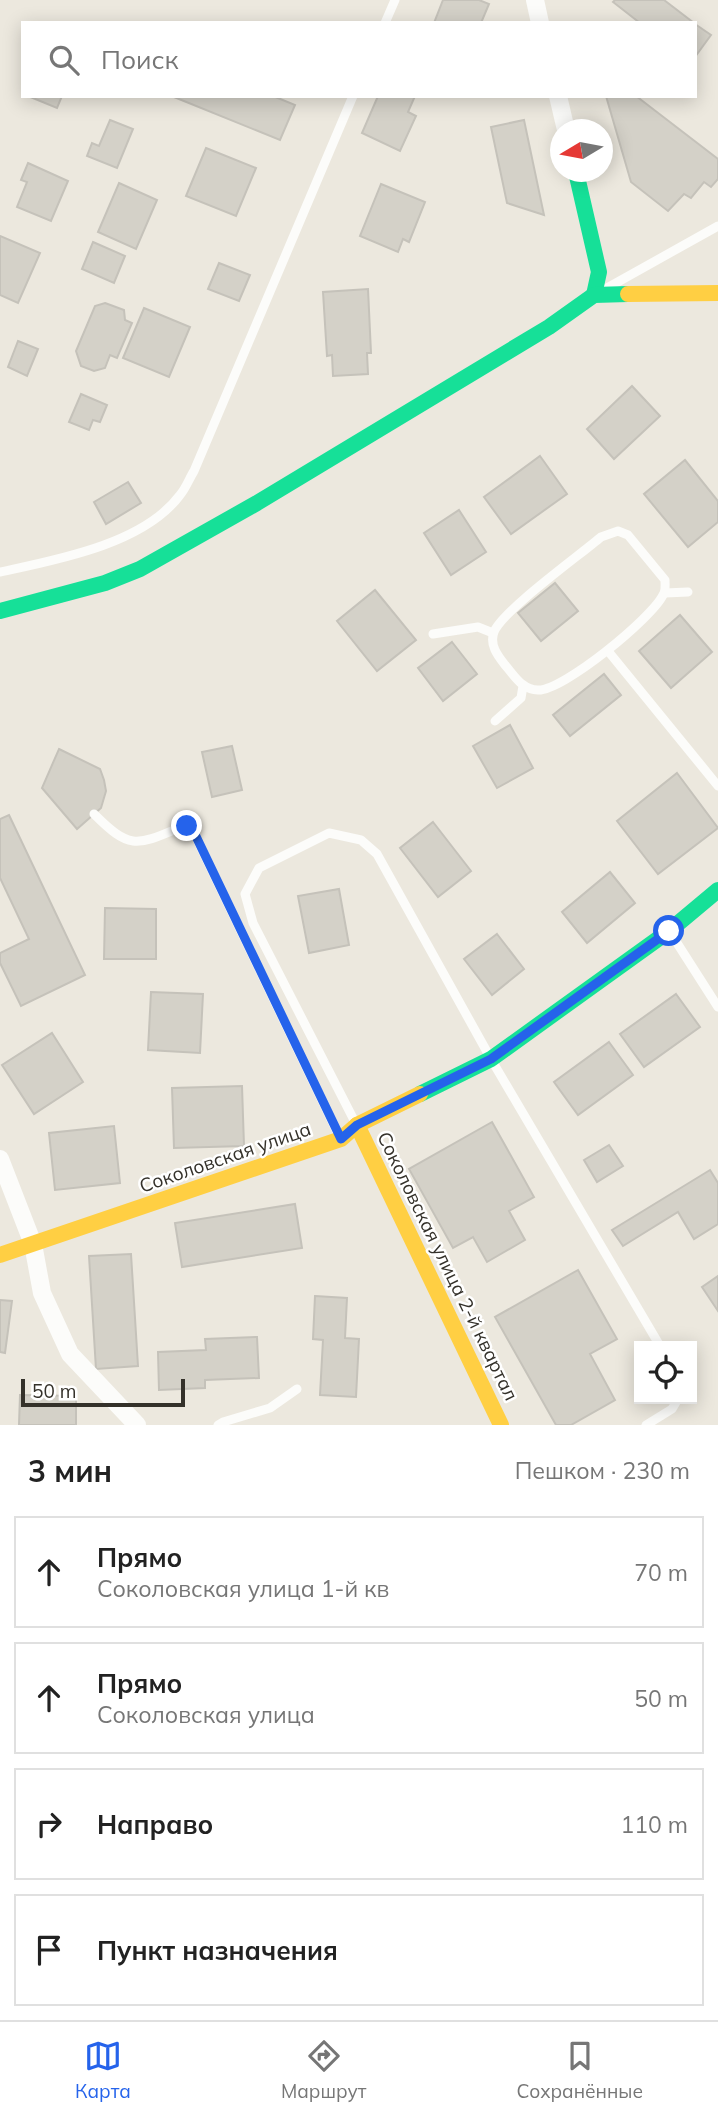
<!DOCTYPE html>
<html lang="ru">
<head>
<meta charset="utf-8">
<style>
  body { margin:0; font-family:Mulish,sans-serif; background:#f6f6f6; color:#222 }
  .controls { position:absolute; right:21px; bottom:21px; display:grid; overflow:hidden; border-radius:0px; box-shadow:0 4px 18px #0003 }
  .controls button { width:63px; height:63px; display:grid; place-items:center; padding:0; border:0; border-bottom:2px solid #e0e0e0; background:#fff; color:#222; font:35px sans-serif }
  .compass { position:absolute; left:550px; top:119px; width:63px; height:63px; border-radius:50%; background:#fff; box-shadow:0 4px 18px #0003; rotate:260deg }
  .scale { position:absolute; left:21px; bottom:18px; width:164px; box-sizing:border-box; padding-left:7px; border:4px solid #34312a; border-top:0; font-size:19px; line-height:24px; white-space:nowrap; color:#34312a; -webkit-text-stroke:5px #fff; paint-order:stroke }
  .stop { position:absolute; width:21px; height:21px; margin:-16px; border:5px solid #2563eb; border-radius:50%; background:#fff }
  .stop.end { background:#2563eb; border-color:#fff; box-shadow:0 2px 7px #0008 }
  .list { margin:0; padding:0; list-style:none }
  h2 { display:flex; justify-content:space-between; align-items:center; height:91px; margin:0; padding:0 28px; font-size:30px }
  h2 small { font-size:23px; font-weight:400; color:#767676 }
  .list li { display:grid; grid-template-columns:46px 1fr auto; gap:21px; align-items:center; box-sizing:border-box; height:112px; margin:0 14px 14px; padding:0 14px; border:2px solid #e0e0e0; border-radius:0px }
  .list b { display:block; font-size:26px; white-space:nowrap }
  .list p { margin:0; font-size:23px; white-space:nowrap; color:#767676 }
  .list em { font-size:23px; font-style:normal; color:#767676 }
  .icon { flex:none; width:38px; height:38px; fill:none; stroke:currentColor; stroke-width:2; stroke-linecap:round; stroke-linejoin:round }
  .map { position:relative; flex:none; width:718px; height:1425px; overflow:hidden }
  .search { position:absolute; background:#fff; box-shadow:0 4px 18px #0003; left:21px; right:21px; top:21px; height:77px; display:flex; align-items:center; gap:18px; box-sizing:border-box; padding:0 24px; border-radius:0px; color:#767676; font-size:26px }
  .sheet { height:595px; background:#fff }
  nav { display:flex; justify-content:space-around; align-items:center; box-sizing:border-box; height:98px; border-top:2px solid #e0e0e0; background:#fff; font-size:19px; color:#767676 }
  nav a { display:grid; justify-items:center; gap:4px }
  nav .on { color:#2563eb }
  .map>svg:first-child { display:block }
</style>
</head>
<body>
<div class="map">
<svg width="718" height="1425" viewBox="0 0 718 1425">
  <rect width="100%" height="100%" fill="#ece8de"/>
  <g fill="#d4d1c8" stroke="#c5c2ba" stroke-width="2">
    <polygon points="443,0 479,0 489,4 481,23 434,23"/>
    <polygon points="615,0 664,0 694,23 640,23 613,2"/>
    <polygon points="695,24 711,35 695,57"/>
    <polygon points="28,96 62,96 57,108"/>
    <polygon points="273,96 295,105 280,140 174,97"/>
    <polygon points="378,96 415,96 408,112 416,116 400,151 362,133"/>
    <polygon points="606,96 636,96 718,159 718,179 711,187 704,182 691,198 684,194 668,211 631,182"/>
    <polygon points="110,120 133,129 117,168 87,156 92,143 99,146"/>
    <polygon points="524,120 544,215 507,203 491,127"/>
    <polygon points="206,148 256,168 236,216 186,196"/>
    <polygon points="28,163 68,181 51,221 17,207 27,182 21,180"/>
    <polygon points="119,183 157,200 136,249 98,232"/>
    <polygon points="381,184 425,202 409,242 403,239 398,252 360,236"/>
    <polygon points="0,236 40,253 18,303 0,295"/>
    <polygon points="93,242 125,256 114,283 82,269"/>
    <polygon points="219,263 250,275 239,301 208,289"/>
    <polygon points="368,289 371,353 367,353 368,374 333,376 332,355 327,356 323,292"/>
    <polygon points="105,303 124,310 125,320 132,323 117,358 110,355 105,368 94,371 81,366 76,351 95,306"/>
    <polygon points="144,308 190,327 169,377 123,358"/>
    <polygon points="18,341 38,349 27,376 8,367"/>
    <polygon points="632,386 660,416 614,459 587,429"/>
    <polygon points="81,394 107,405 100,422 93,420 89,430 69,422"/>
    <polygon points="540,456 567,494 511,534 484,497"/>
    <polygon points="685,460 718,501 718,522 688,547 644,494"/>
    <polygon points="128,482 141,503 106,524 94,502"/>
    <polygon points="459,510 486,552 451,575 424,533"/>
    <polygon points="555,583 578,611 541,641 518,613"/>
    <polygon points="375,590 416,640 377,671 337,621"/>
    <polygon points="680,615 712,652 671,688 639,651"/>
    <polygon points="452,642 477,674 443,701 418,668"/>
    <polygon points="604,674 621,695 570,736 553,715"/>
    <polygon points="510,725 533,768 497,788 473,746"/>
    <polygon points="232,746 242,790 212,797 202,752"/>
    <polygon points="59,749 100,769 104,780 106,791 101,808 77,829 42,788"/>
    <polygon points="677,773 718,828 658,874 617,821"/>
    <polygon points="9,815 85,975 21,1006 0,963 0,953 29,939 0,878 0,819"/>
    <polygon points="433,822 471,871 438,897 400,848"/>
    <polygon points="610,872 635,903 587,943 562,912"/>
    <polygon points="339,889 349,945 309,953 298,896"/>
    <polygon points="105,908 156,909 156,959 104,959"/>
    <polygon points="497,934 524,969 492,995 464,959"/>
    <polygon points="151,992 203,994 200,1053 148,1050"/>
    <polygon points="676,994 700,1027 644,1067 620,1034"/>
    <polygon points="52,1033 83,1082 34,1114 2,1065"/>
    <polygon points="609,1042 633,1075 578,1115 554,1082"/>
    <polygon points="242,1086 244,1146 174,1148 172,1088"/>
    <polygon points="492,1122 534,1197 509,1211 525,1240 487,1262 473,1237 453,1248 409,1169"/>
    <polygon points="114,1126 120,1183 55,1190 49,1133"/>
    <polygon points="609,1145 623,1166 597,1182 584,1160"/>
    <polygon points="710,1170 718,1183 718,1224 694,1239 678,1212 623,1246 612,1230"/>
    <polygon points="295,1204 302,1248 182,1267 175,1223"/>
    <polygon points="131,1254 138,1366 96,1369 89,1256"/>
    <polygon points="578,1270 617,1339 590,1354 615,1400 571,1425 556,1425 495,1317"/>
    <polygon points="718,1276 718,1311 702,1287"/>
    <polygon points="315,1296 347,1298 345,1338 359,1339 356,1397 320,1395 323,1340 313,1339"/>
    <polygon points="0,1300 12,1301 5,1353 0,1352"/>
    <polygon points="257,1337 259,1378 205,1380 205,1388 159,1390 158,1352 206,1350 205,1339"/>
    <polygon points="20,1395 76,1396 76,1425 19,1425"/>
  </g>
  <g fill="none" stroke-linecap="round" stroke-linejoin="round">
    <g stroke="#fcfcfa" stroke-width="9">
      <polyline points="385,23 395,0"/>
      <polyline points="607,288 718,226"/>
      <path d="M 618,531 L 628,535 L 665,580 C 665,585 666,591 663,595 C 652,618 563,691 538,690 C 522,690 514,675 505,665 C 498,656 489,645 494,632 C 502,611 580,555 601,537 Z"/>
      <path d="M 0,572 C 56,560 144,544 180,495 C 186,488 189,479 194,471 L 353,96"/>
      <polyline points="665,593 688,592"/>
      <polyline points="433,634 478,627 493,633"/>
      <polyline points="608,651 718,786"/>
      <polyline points="495,721 521,698 523,686"/>
      <path d="M 94,814 C 130,850 136,846 181,827 L 187,826 L 192,829 L 340,1138"/>
      <polyline points="670,932 718,1007"/>
      <polyline points="356,1124 253,923 245,894 259,868 329,833 361,840 377,854 491,1059 660,1346"/>
      <polyline points="218,1425 223,1422 270,1408 297,1389"/>
      <polyline points="646,1425 672,1409 678,1399"/>
    </g>
    <g stroke="#fcfcfa" stroke-width="18">
      <polyline points="535,0 540,23"/>
      <polyline points="558,96 566,130"/>
      <polyline points="0,1159 33,1244 42,1293 70,1354 137,1425"/>
    </g>
    <g stroke="#16e098" stroke-width="16">
      <polyline points="576,172 599,272 594,295"/>
      <polyline points="0,611 105,583 140,569 257,503 549,327 594,295 628,294"/>
      <polyline points="420,1094 491,1059 669,931 718,890"/>
    </g>
    <g stroke="#ffcf43" stroke-width="16">
      <polyline points="628,294 718,293"/>
      <polyline points="357,1125 501,1425"/>
      <polyline points="0,1255 341,1139 357,1125 420,1094"/>
    </g>
  </g>
  <g fill="none" stroke-linecap="round" stroke-linejoin="round">
    <polyline stroke="#2563eb" stroke-width="9" points="187,826 192,828 341,1139 357,1125 491,1059 669,931"/>
  </g>
  <g text-anchor="middle" stroke-width="5" stroke-linejoin="round" paint-order="stroke">
    <g font-size="19" fill="#34312a" stroke="#fff">
      <text transform="translate(225 1157) rotate(-19)" y="7">Соколовская улица</text>
      <text transform="translate(448 1266) rotate(64)" y="7">Соколовская улица 2-й квартал</text>
    </g>
  </g>
</svg>
<div class="controls">
<button><svg class="icon" aria-label="locate" viewBox="0 0 24 24"><circle cx="12" cy="12" r="6"/><path d="M12 2v4M12 18v4M2 12h4M18 12h4"/></svg></button>
</div>
<svg class="compass" viewBox="-18 -18 36 36"><path d="M0-13l5 13h-10z" fill="#e53935"/><path d="M0 13l5-13h-10z" fill="#767676"/></svg>
<div class="scale">50 m</div>
<div class="stop" style="left:669px;top:931px"></div>
<div class="stop end" style="left:187px;top:826px"></div>
<div class="search"><svg class="icon" aria-label="search" viewBox="0 0 24 24"><circle cx="10" cy="10" r="6"/><path d="M15 15l6 6"/></svg>Поиск</div>
</div>
<section class="sheet">
<h2>3 мин<small>Пешком · 230 m</small></h2>
<ul class="list">
<li><svg class="icon" aria-label="ahead" viewBox="0 0 24 24"><path d="M12 20V5M6 11l6-6 6 6"/></svg><div><b>Прямо</b><p>Соколовская улица 1-й кв</p></div><em>70 m</em></li>
<li><svg class="icon" aria-label="ahead" viewBox="0 0 24 24"><path d="M12 20V5M6 11l6-6 6 6"/></svg><div><b>Прямо</b><p>Соколовская улица</p></div><em>50 m</em></li>
<li><svg class="icon" aria-label="right" viewBox="0 0 24 24"><path d="M7 20v-9h11M14 6l5 5-5 5"/></svg><div><b>Направо</b></div><em>110 m</em></li>
<li><svg class="icon" aria-label="arrive" viewBox="0 0 24 24"><path d="M6 21V4h12l-3 4 3 4H6"/></svg><div><b>Пункт назначения</b></div></li>
</ul>
</section>
<nav>
<a class="on"><svg class="icon" aria-label="map" viewBox="0 0 24 24"><path d="M3 6l6-2 6 2 6-2v14l-6 2-6-2-6 2zM9 4v14M15 6v14"/></svg>Карта</a>
<a><svg class="icon" aria-label="directions" viewBox="0 0 24 24"><path d="M12 3l9 9-9 9-9-9zM9 14v-3h6M13 9l2 2-2 2"/></svg>Маршрут</a>
<a><svg class="icon" aria-label="saved" viewBox="0 0 24 24"><path d="M7 4h10v16l-5-4-5 4z"/></svg>Сохранённые</a>
</nav>
</body>
</html>
